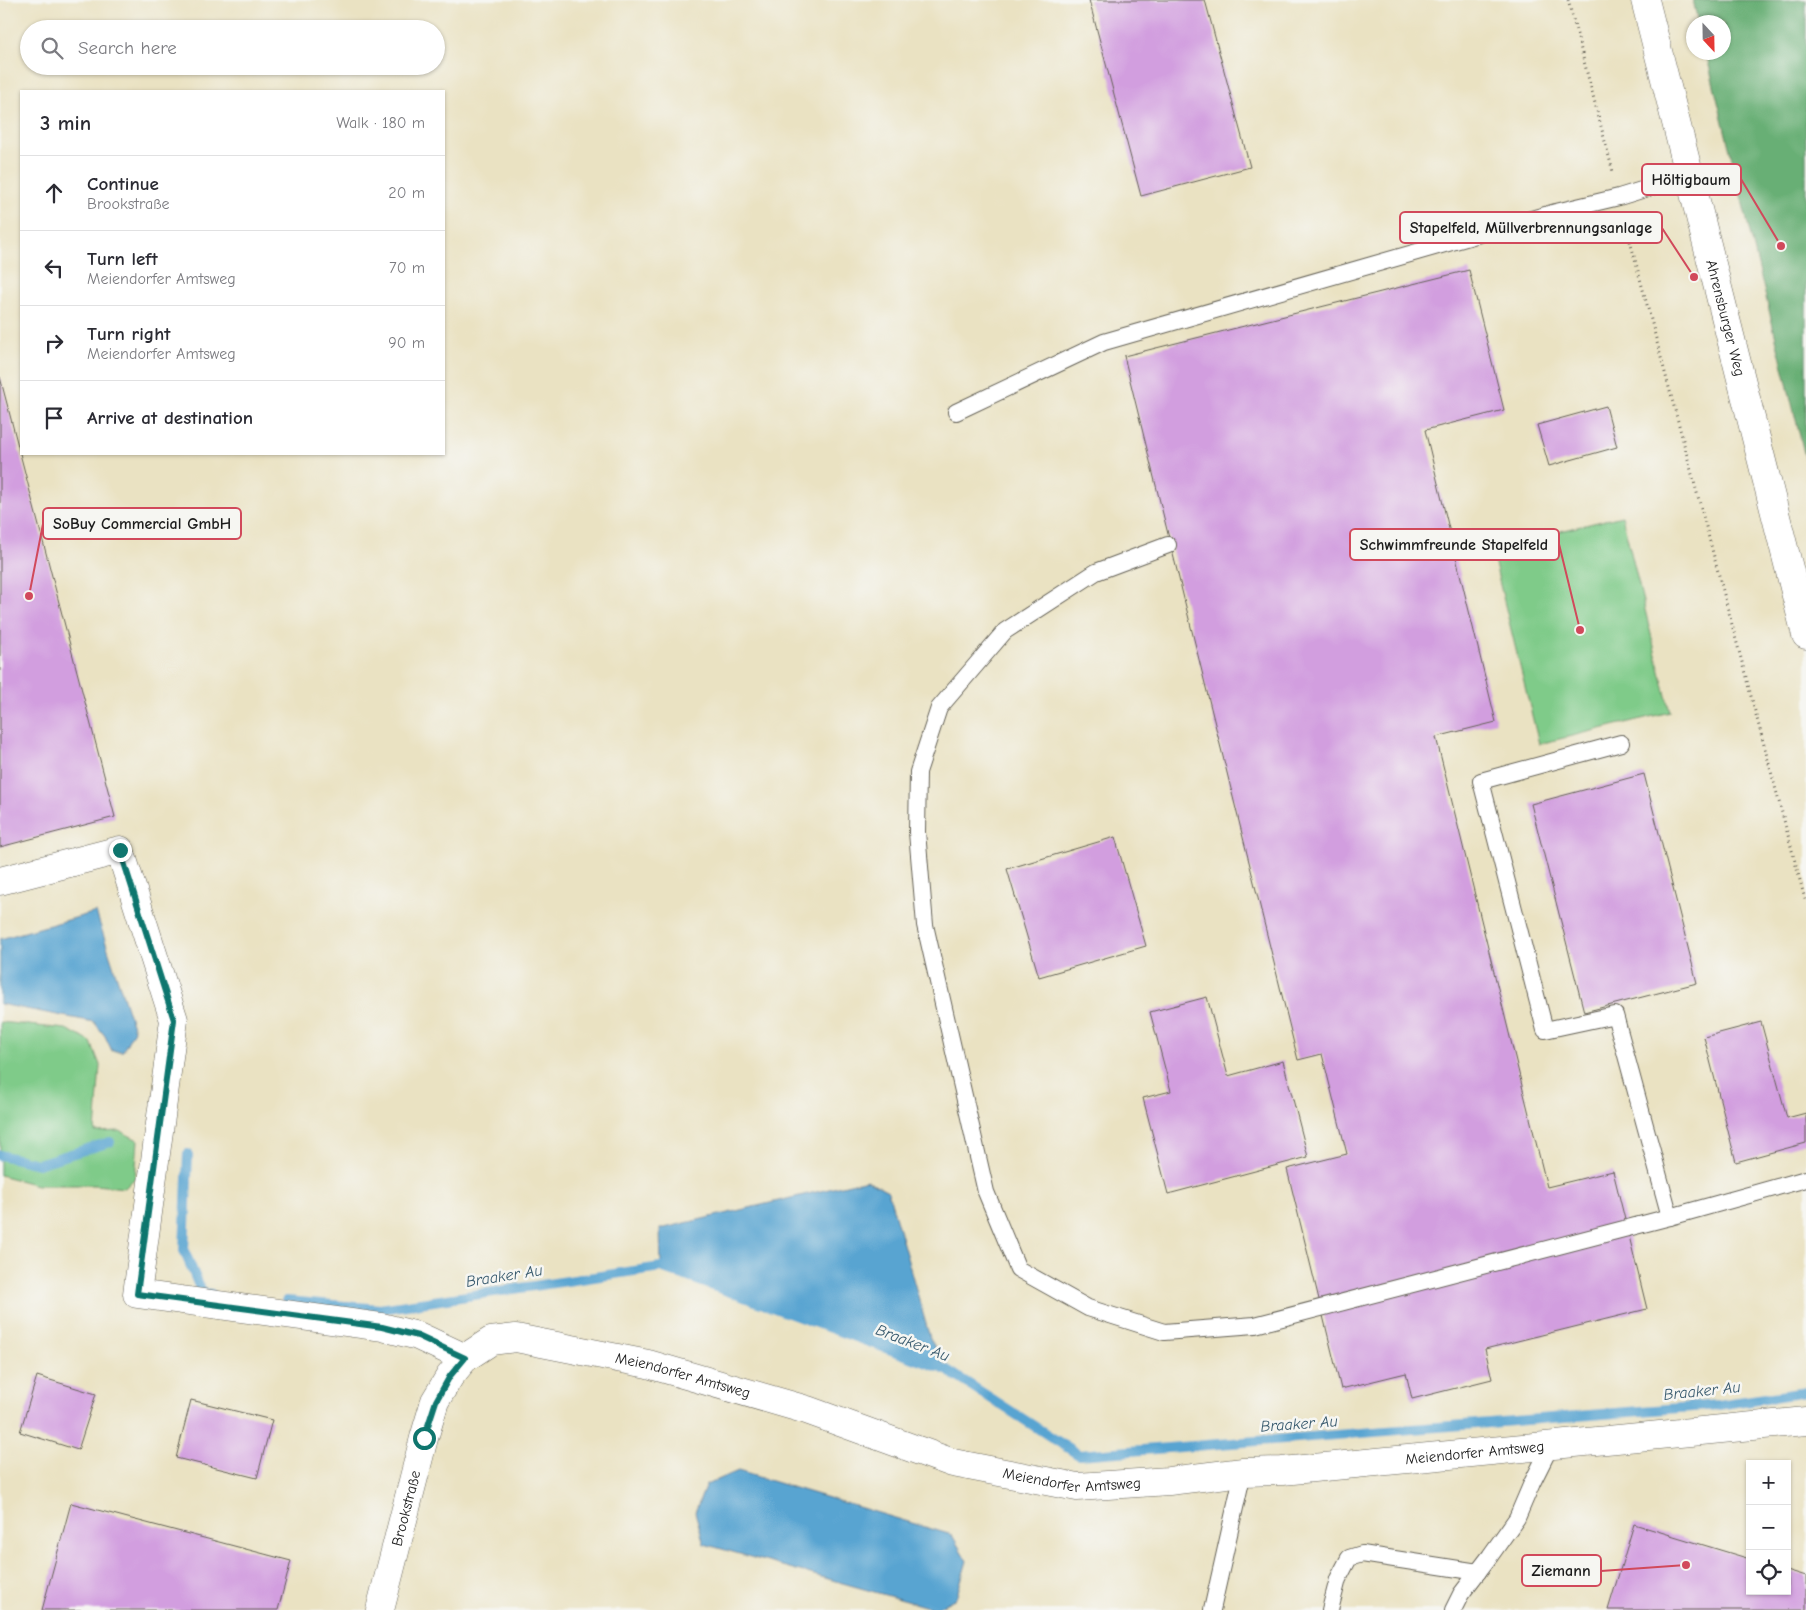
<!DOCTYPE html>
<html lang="en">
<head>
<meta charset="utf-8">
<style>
  body { margin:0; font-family:"Comic Neue",sans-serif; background:#f7f7f7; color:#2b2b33 }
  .controls { position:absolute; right:15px; bottom:15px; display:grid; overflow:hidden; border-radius:0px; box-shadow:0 1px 4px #0004 }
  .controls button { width:45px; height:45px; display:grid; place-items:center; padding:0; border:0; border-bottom:1px solid #e1e1e2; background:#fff; color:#2b2b33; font:25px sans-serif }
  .compass { position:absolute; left:1686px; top:15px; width:45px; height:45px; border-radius:50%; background:#fff; box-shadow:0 1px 4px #0004; rotate:158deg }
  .stop { position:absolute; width:15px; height:15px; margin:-11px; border:4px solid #0f766e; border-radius:50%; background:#fff }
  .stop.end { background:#0f766e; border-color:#fff; box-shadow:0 1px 5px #0008 }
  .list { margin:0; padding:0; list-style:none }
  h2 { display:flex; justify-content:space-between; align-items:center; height:65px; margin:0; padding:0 20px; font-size:21px }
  h2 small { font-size:16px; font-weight:400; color:#7c7c81 }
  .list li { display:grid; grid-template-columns:32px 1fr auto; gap:15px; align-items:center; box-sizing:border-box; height:75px; padding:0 20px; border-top:1px solid #e1e1e2 }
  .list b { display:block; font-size:19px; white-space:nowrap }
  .list p { margin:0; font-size:16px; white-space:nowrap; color:#7c7c81 }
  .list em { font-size:16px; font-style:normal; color:#7c7c81 }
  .icon { flex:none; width:28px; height:28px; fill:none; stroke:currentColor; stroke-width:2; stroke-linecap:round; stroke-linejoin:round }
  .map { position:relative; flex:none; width:1806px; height:1610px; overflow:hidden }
  .search { position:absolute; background:#fff; box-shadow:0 1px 4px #0004; left:20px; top:20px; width:425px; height:55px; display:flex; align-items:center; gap:12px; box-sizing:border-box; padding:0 18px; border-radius:28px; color:#7c7c81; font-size:19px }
  .panel { position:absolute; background:#fff; box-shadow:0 1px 4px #0004; left:20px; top:90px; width:425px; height:365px; border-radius:0px }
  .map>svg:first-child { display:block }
</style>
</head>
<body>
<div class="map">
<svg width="1806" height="1610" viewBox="0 0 1806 1610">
  <rect width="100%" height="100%" fill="#f6f6f2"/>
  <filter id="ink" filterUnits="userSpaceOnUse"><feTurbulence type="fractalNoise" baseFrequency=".02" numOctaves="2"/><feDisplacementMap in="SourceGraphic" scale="10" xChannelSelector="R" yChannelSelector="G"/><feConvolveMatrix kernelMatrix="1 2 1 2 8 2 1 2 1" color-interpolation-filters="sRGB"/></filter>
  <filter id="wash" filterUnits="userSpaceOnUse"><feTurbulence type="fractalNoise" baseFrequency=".0096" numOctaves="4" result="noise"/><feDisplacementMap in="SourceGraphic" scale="20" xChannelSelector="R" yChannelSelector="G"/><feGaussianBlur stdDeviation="1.12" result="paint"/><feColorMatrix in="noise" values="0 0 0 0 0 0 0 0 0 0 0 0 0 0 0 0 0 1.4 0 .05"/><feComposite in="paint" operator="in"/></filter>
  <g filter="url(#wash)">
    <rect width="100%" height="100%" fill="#eae2c2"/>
    <g fill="#7fcb89" stroke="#4e7452">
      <polygon points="1622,516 1670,712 1539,744 1491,548"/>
      <polygon points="0,1022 66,1029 91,1042 100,1065 95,1132 120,1131 138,1140 135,1178 125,1188 95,1185 37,1185 0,1175"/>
    </g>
    <polygon fill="#67af75" stroke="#426648" points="1693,0 1806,0 1806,461 1706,53 1724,52 1724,22 1698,22"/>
    <g fill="#59a4d1" stroke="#3a6076">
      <polygon points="96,912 134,1030 123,1051 112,1051 105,1036 94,1022 0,1004 0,939"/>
      <polygon points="867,1180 888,1191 930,1338 947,1370 661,1267 660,1229"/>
      <polygon points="738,1471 952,1535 967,1561 956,1598 935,1609 704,1544 695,1512 706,1485"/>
    </g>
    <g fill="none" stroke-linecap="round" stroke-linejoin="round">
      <g stroke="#59a4d1" stroke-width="10">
        <polyline points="188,1154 184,1250 202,1293 211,1294"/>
        <polyline points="0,1155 38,1164 110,1142"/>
        <polyline points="286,1301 380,1309 661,1267 947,1370 1079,1455 1718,1405 1806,1392"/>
      </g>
    </g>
    <g id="blocks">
      <g fill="#d29edf">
        <polygon points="1089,0 1205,0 1250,167 1141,196"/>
        <polygon points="1469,270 1504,410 1425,430 1496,722 1436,737 1547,1187 1613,1171 1647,1309 1485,1349 1492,1379 1412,1399 1406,1373 1341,1389 1287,1169 1347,1154 1322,1054 1298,1060 1124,356"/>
        <polygon points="0,377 115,817 0,847"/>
        <polygon points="1606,406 1617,447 1549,466 1537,425"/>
        <polygon points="1644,774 1697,983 1584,1012 1531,804"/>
        <polygon points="1115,837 1146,946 1039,977 1007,869"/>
        <polygon points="1207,997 1228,1076 1283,1061 1308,1157 1168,1194 1143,1098 1171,1091 1150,1012"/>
        <polygon points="1761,1022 1787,1118 1806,1113 1806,1143 1736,1162 1704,1037"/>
        <polygon points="37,1376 96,1394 78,1450 20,1432"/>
        <polygon points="191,1400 272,1420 257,1478 176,1458"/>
        <polygon points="71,1503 291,1561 278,1610 42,1610"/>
        <polygon points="1634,1524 1750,1559 1750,1591 1787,1591 1787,1570 1806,1576 1806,1610 1608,1610"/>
      </g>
    </g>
  </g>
  <g filter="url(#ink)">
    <use href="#blocks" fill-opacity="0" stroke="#646156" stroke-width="1"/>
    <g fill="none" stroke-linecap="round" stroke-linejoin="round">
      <g stroke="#646156" stroke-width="18">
        <g id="lane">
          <polyline points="956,412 1104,342 1556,212 1619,197 1690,175"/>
          <polyline points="1168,545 1096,572 1005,631 939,708 918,772 917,832 925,925 986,1192 1018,1269 1088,1308 1164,1332 1255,1325 1670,1217 1806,1179"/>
          <polyline points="1621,743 1481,781 1545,1030 1615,1015 1670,1217"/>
          <polyline points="1212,1610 1243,1472"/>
          <polyline points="1330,1610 1338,1579 1349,1558 1362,1554 1478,1572"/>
          <polyline points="1453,1610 1461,1594 1490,1556 1517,1518 1532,1483 1551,1445"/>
        </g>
      </g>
      <g stroke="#646156" stroke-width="29">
        <g id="street">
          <path id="s1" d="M 1645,0 L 1806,635"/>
          <polyline points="0,881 120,850 174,1020 137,1294 382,1327 418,1336 465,1358"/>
          <path id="s2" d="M 380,1610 L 424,1438 L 435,1401 L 450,1376 L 465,1358 L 491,1341 L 516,1338 L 648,1364 L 807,1410 L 953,1463 L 1077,1487 L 1169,1481 L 1243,1472 L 1282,1471 L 1806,1421"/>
        </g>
      </g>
      <g stroke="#646156" stroke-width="3" stroke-dasharray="1 4" stroke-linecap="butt">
        <polyline points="1568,0 1613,172"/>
        <polyline points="1625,222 1806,903"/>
      </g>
      <use href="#lane" stroke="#fff" stroke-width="16"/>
      <use href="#street" stroke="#fff" stroke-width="28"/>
    </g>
  </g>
  <g fill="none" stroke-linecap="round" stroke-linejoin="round" filter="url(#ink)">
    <polyline stroke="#0f766e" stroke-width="6" points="120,850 174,1020 137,1294 382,1327 418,1336 465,1358 450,1376 436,1401 424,1438"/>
  </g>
  <g text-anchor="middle" stroke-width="5" stroke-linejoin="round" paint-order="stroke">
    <g font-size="15" fill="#1c1c1c" stroke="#f6f6f2">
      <text dy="5" stroke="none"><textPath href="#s1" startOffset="328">Ahrensburger Weg</textPath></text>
      <text dy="5" stroke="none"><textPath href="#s2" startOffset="496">Meiendorfer Amtsweg</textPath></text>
      <text dy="5" stroke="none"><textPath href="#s2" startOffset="1306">Meiendorfer Amtsweg</textPath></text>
      <text dy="5" stroke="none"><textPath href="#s2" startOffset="901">Meiendorfer Amtsweg</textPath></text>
      <text dy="5" stroke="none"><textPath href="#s2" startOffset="105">Brookstraße</textPath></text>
    </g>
    <g font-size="16" font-style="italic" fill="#37596d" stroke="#f6f6f2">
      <text transform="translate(504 1275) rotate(-9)" y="6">Braaker Au</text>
      <text transform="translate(913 1342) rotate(21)" y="6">Braaker Au</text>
      <text transform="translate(1702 1390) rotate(-6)" y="6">Braaker Au</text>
      <text transform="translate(1299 1423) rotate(-4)" y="6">Braaker Au</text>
    </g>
  </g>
  <path fill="none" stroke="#d1495b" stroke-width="2" d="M1781 246L1741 179M1694 277L1662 228M29 596L43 524M1580 630L1559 544M1686 1565L1601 1571"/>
  <g fill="#d1495b" stroke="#f6f6f2" stroke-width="2">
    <circle cx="1781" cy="246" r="5"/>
    <circle cx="1694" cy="277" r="5"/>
    <circle cx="29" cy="596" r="5"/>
    <circle cx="1580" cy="630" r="5"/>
    <circle cx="1686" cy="1565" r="5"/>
  </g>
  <g fill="#f6f6f2" stroke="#d1495b" stroke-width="2">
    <rect x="1642" y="164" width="99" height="31" rx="5"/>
    <rect x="1400" y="212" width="262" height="31" rx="5"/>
    <rect x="43" y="508" width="198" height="31" rx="5"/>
    <rect x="1350" y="529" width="209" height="31" rx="5"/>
    <rect x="1522" y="1555" width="79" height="31" rx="5"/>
  </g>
  <g font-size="16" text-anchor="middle" font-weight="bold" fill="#1c1c1c">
    <text x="1691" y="185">Höltigbaum</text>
    <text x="1531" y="233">Stapelfeld, Müllverbrennungsanlage</text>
    <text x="142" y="529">SoBuy Commercial GmbH</text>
    <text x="1454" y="550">Schwimmfreunde Stapelfeld</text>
    <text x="1561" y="1576">Ziemann</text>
  </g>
</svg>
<div class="controls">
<button>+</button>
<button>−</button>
<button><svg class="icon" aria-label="locate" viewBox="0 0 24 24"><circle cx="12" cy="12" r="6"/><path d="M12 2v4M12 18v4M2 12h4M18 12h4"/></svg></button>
</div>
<svg class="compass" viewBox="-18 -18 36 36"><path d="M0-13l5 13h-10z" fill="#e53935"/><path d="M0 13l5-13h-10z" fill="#7c7c81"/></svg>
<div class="stop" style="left:424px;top:1438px"></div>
<div class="stop end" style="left:120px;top:850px"></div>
<div class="search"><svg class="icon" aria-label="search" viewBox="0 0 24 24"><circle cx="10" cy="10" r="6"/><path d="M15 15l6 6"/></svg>Search here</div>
<section class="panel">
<h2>3 min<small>Walk · 180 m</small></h2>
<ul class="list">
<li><svg class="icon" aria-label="ahead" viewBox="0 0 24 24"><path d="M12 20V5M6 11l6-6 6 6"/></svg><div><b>Continue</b><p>Brookstraße</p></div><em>20 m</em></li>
<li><svg class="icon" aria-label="left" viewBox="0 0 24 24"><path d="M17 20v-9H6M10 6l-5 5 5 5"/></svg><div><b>Turn left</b><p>Meiendorfer Amtsweg</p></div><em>70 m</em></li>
<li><svg class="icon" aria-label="right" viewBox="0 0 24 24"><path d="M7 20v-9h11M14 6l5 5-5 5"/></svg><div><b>Turn right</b><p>Meiendorfer Amtsweg</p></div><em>90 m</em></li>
<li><svg class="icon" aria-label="arrive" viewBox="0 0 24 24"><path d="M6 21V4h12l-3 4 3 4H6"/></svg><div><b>Arrive at destination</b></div></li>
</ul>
</section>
</div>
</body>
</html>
